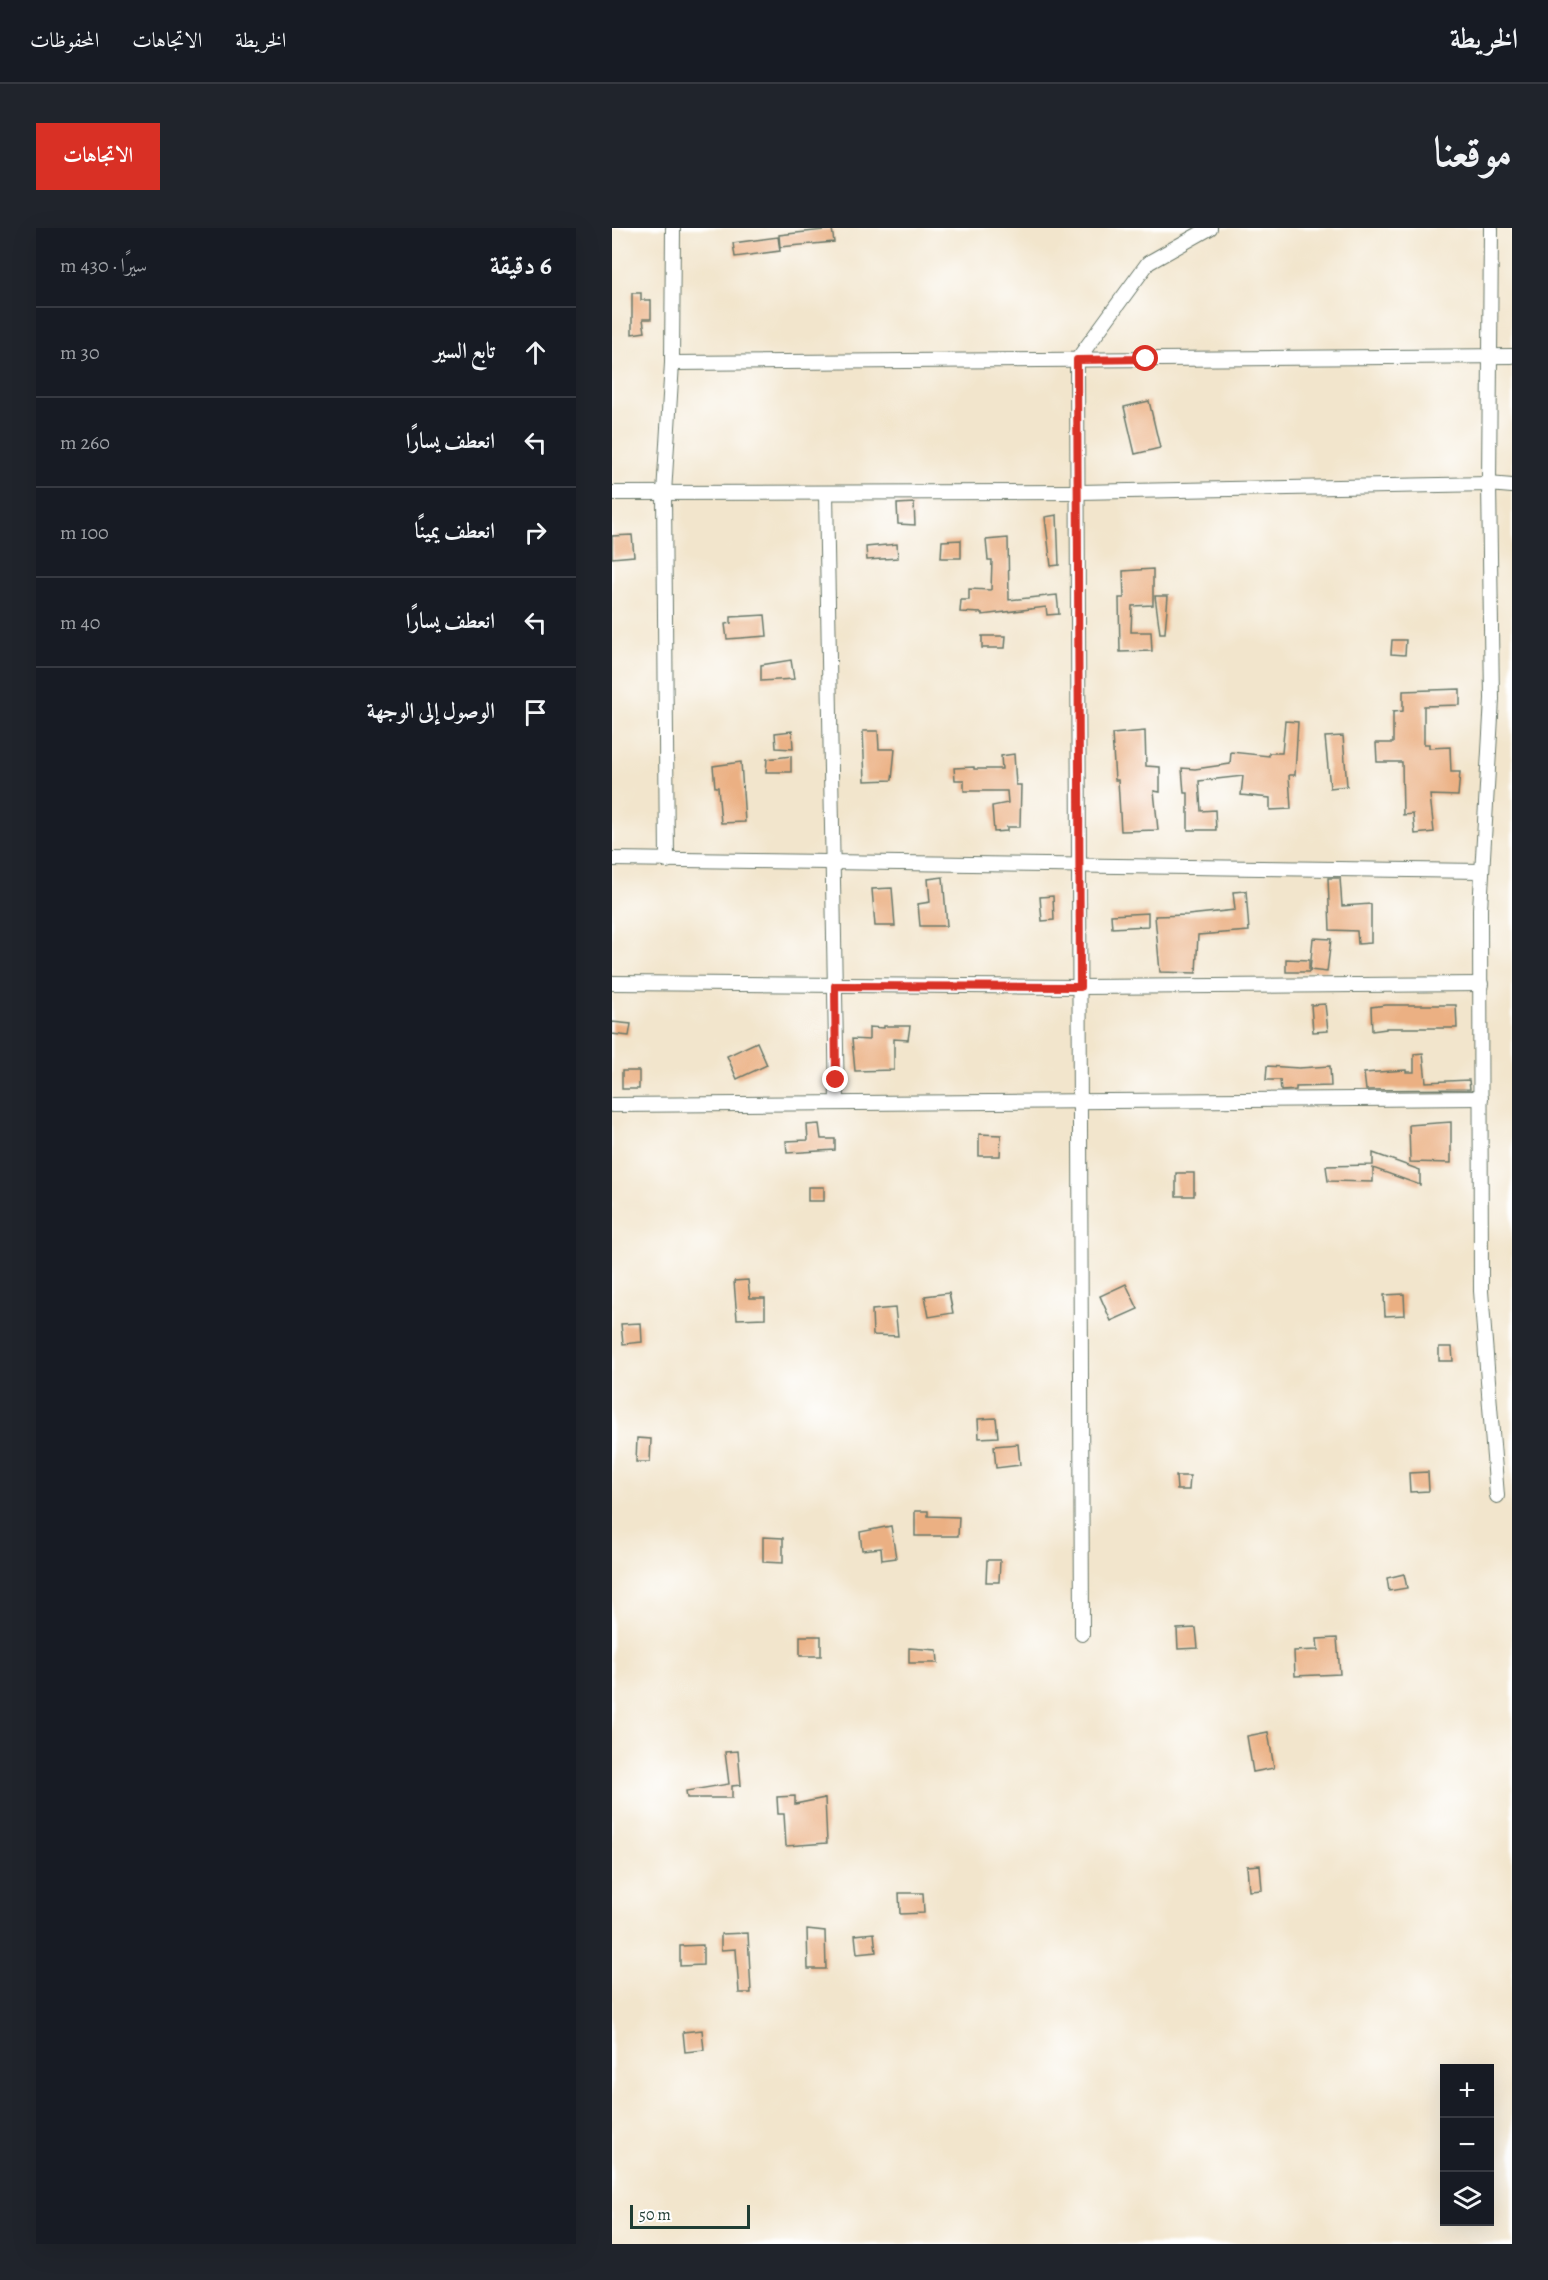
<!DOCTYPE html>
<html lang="ar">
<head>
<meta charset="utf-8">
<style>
  body { margin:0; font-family:Alegreya,Amiri,serif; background:#20242c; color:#f1f3f6; direction:rtl }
  .controls { position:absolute; right:18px; bottom:18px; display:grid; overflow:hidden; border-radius:0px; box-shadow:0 6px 24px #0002 }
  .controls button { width:54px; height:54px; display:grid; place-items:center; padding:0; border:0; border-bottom:2px solid #363941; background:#171b24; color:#f1f3f6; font:30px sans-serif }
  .scale { position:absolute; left:18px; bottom:15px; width:120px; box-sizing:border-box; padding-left:6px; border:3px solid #1f3d34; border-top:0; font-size:16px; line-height:21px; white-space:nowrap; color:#1f3d34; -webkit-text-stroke:4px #fff; paint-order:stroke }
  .stop { position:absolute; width:18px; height:18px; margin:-14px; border:4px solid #d93025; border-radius:50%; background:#fff }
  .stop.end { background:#d93025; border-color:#fff; box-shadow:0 2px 6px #0008 }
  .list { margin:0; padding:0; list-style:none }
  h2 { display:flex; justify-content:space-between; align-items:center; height:78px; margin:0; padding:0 24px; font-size:26px }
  h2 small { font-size:20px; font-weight:400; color:#9ea1a6 }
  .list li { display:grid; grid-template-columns:39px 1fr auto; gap:18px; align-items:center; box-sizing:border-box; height:90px; padding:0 24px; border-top:2px solid #363941 }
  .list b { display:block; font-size:22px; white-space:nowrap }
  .list em { font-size:20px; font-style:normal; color:#9ea1a6 }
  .icon { flex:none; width:33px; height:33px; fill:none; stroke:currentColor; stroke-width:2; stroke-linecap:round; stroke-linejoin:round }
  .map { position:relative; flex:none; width:900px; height:2016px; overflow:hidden; direction:ltr; border-radius:0px }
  header { display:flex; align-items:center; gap:36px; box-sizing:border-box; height:84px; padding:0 30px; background:#171b24; border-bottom:2px solid #363941 }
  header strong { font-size:28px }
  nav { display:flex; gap:33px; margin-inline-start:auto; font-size:21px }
  .intro { display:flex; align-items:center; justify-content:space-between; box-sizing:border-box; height:144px; padding:0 36px }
  h1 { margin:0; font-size:42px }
  .button { padding:15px 27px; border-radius:0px; background:#d93025; color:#fff; font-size:21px; font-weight:700 }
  main { display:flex; gap:36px; padding:0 36px }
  aside { flex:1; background:#171b24; border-radius:0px; box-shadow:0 6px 24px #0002 }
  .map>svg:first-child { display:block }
</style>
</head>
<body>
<header>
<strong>الخريطة</strong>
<nav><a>الخريطة</a><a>الاتجاهات</a><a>المحفوظات</a></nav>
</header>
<div class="intro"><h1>موقعنا</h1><a class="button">الاتجاهات</a></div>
<main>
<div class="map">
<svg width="900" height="2016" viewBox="0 0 900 2016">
  <rect width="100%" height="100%" fill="#fff"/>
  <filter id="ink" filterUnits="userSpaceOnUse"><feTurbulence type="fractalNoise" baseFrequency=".0167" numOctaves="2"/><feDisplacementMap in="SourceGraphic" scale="12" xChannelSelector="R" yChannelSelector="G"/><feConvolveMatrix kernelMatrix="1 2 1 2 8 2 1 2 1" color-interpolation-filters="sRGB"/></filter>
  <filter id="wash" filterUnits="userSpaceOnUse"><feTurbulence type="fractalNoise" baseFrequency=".008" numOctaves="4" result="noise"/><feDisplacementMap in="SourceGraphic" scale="24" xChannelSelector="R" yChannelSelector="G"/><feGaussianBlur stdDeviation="1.35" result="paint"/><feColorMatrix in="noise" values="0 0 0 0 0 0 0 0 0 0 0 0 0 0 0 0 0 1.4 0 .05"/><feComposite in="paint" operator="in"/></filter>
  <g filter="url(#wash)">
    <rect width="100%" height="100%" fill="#f2e5cc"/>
    <g id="blocks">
      <g fill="#ebb083">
        <polygon points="220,1 222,14 168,19 167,7"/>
        <polygon points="166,9 168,23 123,29 121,15"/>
        <polygon points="20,65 29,65 29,72 39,72 39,91 31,91 33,104 20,106"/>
        <polygon points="537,173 548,220 523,226 512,179"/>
        <polygon points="302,275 303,297 286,296 285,276"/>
        <polygon points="445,287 447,337 439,338 433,289"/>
        <polygon points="20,307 22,328 0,330 0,308"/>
        <polygon points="396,310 397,372 445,367 447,386 435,387 434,379 370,387 370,385 348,384 349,372 357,372 357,361 379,362 380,332 376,332 374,312"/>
        <polygon points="349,312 349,330 329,330 330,313"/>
        <polygon points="285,316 286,330 255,332 254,319"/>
        <polygon points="541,341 541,377 520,378 519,404 539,404 540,423 508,424 507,370 512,370 511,343"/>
        <polygon points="543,368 556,368 553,405 548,405"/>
        <polygon points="153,387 155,408 115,411 113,396 119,395 119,389"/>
        <polygon points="370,408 394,408 393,420 370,420"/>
        <polygon points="780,412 794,412 793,427 779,426"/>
        <polygon points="179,432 182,451 149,453 149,437"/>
        <polygon points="848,461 848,477 812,478 812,516 817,516 817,520 838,519 839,544 848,544 846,568 818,567 822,604 803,606 801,586 791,587 790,534 765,534 764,515 781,515 781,484 791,483 791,463"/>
        <polygon points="673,493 686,494 683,547 677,547 679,581 658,582 658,570 629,567 631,548 587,553 589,583 603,582 604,602 576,602 576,565 572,565 570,540 583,541 618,536 619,524 657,528 657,525 670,525"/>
        <polygon points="180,503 181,521 164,520 163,505"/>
        <polygon points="251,503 266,503 267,521 283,521 280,552 253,553"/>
        <polygon points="533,503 534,538 548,539 548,564 542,563 546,602 509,603 506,552 503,552 500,506"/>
        <polygon points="731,508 735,558 718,560 713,509"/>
        <polygon points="402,526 404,557 409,557 408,599 395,599 395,603 382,604 380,578 396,575 395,563 352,563 352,552 343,552 342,540 362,539 362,541 390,541 389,528"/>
        <polygon points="179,528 179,544 154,544 155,531"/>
        <polygon points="129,534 133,594 109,595 106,559 103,559 101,538"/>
        <polygon points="331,649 335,698 308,698 306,676 318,674 316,651"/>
        <polygon points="716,650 728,650 730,678 759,676 759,715 746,716 745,703 718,702"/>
        <polygon points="280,660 283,698 263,698 260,661"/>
        <polygon points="634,663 637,703 586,707 584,745 548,744 543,688 576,687 623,682 621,664"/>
        <polygon points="441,668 442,692 430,693 428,669"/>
        <polygon points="536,685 536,698 500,700 499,687"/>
        <polygon points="701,710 719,711 715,744 698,742"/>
        <polygon points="674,731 697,732 697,744 674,744"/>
        <polygon points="713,776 716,803 701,804 699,777"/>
        <polygon points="774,777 844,777 845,800 774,800 774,801 760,803 759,779"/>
        <polygon points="0,794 19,796 17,808 0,806"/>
        <polygon points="272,798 298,798 296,812 282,811 282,842 243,843 240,811 257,812 257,799 272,800"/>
        <polygon points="145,814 155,837 125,851 115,828"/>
        <polygon points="811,825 814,854 857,852 858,861 754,862 752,845 794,842 794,844 802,844 802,826"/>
        <polygon points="655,838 687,840 718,838 719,858 684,859 684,862 669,863 668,852 654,852"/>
        <rect x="10" y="843" width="17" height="18"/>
        <polygon points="839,894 839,935 798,934 797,897"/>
        <polygon points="207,896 209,911 223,911 223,922 175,925 174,913 196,912 195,897"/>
        <polygon points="367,906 389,907 388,928 367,928"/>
        <polygon points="761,925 808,942 808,957 761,940 761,954 716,953 714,938 761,937"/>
        <rect x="564" y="945" width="18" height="23"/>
        <rect x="196" y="959" width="16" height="14"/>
        <polygon points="136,1052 138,1070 153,1070 153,1090 125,1091 122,1053"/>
        <polygon points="514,1056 526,1081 499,1093 488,1068"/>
        <polygon points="337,1065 341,1085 317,1089 313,1068"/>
        <polygon points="792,1066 793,1087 773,1088 772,1067"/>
        <polygon points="283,1080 286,1108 261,1107 260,1082"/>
        <polygon points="29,1095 30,1114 11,1116 9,1096"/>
        <polygon points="827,1119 840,1119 841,1133 827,1133"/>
        <polygon points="384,1190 386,1209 367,1210 366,1191"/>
        <polygon points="25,1210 39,1211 38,1234 24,1234"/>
        <polygon points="406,1216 408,1237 384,1240 382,1218"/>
        <polygon points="816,1244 817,1263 798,1264 797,1245"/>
        <polygon points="564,1248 578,1248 577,1262 565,1262"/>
        <polygon points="303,1283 316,1283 316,1288 347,1289 346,1308 303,1308"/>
        <polygon points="279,1298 284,1330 270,1332 269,1320 250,1322 248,1304"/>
        <polygon points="151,1309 171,1310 171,1335 151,1334"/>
        <polygon points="375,1332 388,1332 387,1354 374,1354"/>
        <polygon points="792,1346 795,1360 777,1363 775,1350"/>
        <polygon points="584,1400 586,1420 566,1421 565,1401"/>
        <rect x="188" y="1408" width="21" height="20"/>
        <polygon points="725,1410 728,1446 683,1448 682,1423 706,1422 705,1411"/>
        <polygon points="297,1420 325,1422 326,1435 297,1435"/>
        <polygon points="656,1504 662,1540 641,1544 635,1508"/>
        <polygon points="126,1523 129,1557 120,1558 120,1570 75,1570 74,1563 117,1556 113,1524"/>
        <polygon points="183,1568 183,1576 213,1570 215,1615 174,1618 172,1586 166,1586 165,1569"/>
        <polygon points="648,1637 650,1662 637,1663 635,1638"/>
        <polygon points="287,1665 311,1665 312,1685 288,1686"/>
        <polygon points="195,1701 213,1703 214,1741 196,1741"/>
        <polygon points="136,1705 139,1765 127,1765 124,1721 109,1722 109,1706"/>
        <polygon points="262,1705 264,1724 245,1726 243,1707"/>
        <polygon points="91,1717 91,1737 68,1738 68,1718"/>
        <polygon points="90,1802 92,1822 73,1824 71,1804"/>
      </g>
    </g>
  </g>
  <g filter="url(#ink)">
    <use href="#blocks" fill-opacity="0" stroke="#697869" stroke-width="1.5"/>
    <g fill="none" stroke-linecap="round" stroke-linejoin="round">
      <g stroke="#697869" stroke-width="16">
        <g id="street">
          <polyline points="879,0 877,256 880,471 868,681 869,1063 885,1268"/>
          <polyline points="60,135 900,128"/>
          <polyline points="0,265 467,264 877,256 900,258"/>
          <polyline points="214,265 225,875"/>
          <polyline points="0,631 870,643"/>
          <polyline points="55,633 52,265 60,135 61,0"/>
          <polyline points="0,755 468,759 869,756"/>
          <polyline points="0,877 869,870"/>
          <polyline points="470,1406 465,132 536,35 598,0"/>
        </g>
      </g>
      <use href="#street" stroke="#fff" stroke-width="14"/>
    </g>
  </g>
  <g fill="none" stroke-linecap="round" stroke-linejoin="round" filter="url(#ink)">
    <polyline stroke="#d93025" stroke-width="8" points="224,852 223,758 468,759 465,132 534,131"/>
  </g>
</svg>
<div class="controls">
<button>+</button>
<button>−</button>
<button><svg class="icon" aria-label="layers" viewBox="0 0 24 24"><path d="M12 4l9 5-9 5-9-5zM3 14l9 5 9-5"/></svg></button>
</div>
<div class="scale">50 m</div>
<div class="stop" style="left:534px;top:131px"></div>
<div class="stop end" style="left:224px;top:852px"></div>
</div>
<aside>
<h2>6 دقيقة<small>سيرًا · 430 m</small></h2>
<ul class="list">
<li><svg class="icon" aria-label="ahead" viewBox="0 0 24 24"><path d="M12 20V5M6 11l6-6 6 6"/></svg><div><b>تابع السير</b></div><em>30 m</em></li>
<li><svg class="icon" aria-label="left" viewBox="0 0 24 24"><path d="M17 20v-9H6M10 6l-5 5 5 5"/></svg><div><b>انعطف يسارًا</b></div><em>260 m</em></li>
<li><svg class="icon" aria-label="right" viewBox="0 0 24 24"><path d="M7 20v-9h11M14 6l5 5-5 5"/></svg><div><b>انعطف يمينًا</b></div><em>100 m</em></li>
<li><svg class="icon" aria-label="left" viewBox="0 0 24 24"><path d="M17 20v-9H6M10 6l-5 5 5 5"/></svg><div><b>انعطف يسارًا</b></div><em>40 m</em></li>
<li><svg class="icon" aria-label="arrive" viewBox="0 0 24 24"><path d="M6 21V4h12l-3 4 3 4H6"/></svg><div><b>الوصول إلى الوجهة</b></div></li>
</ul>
</aside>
</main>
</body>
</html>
